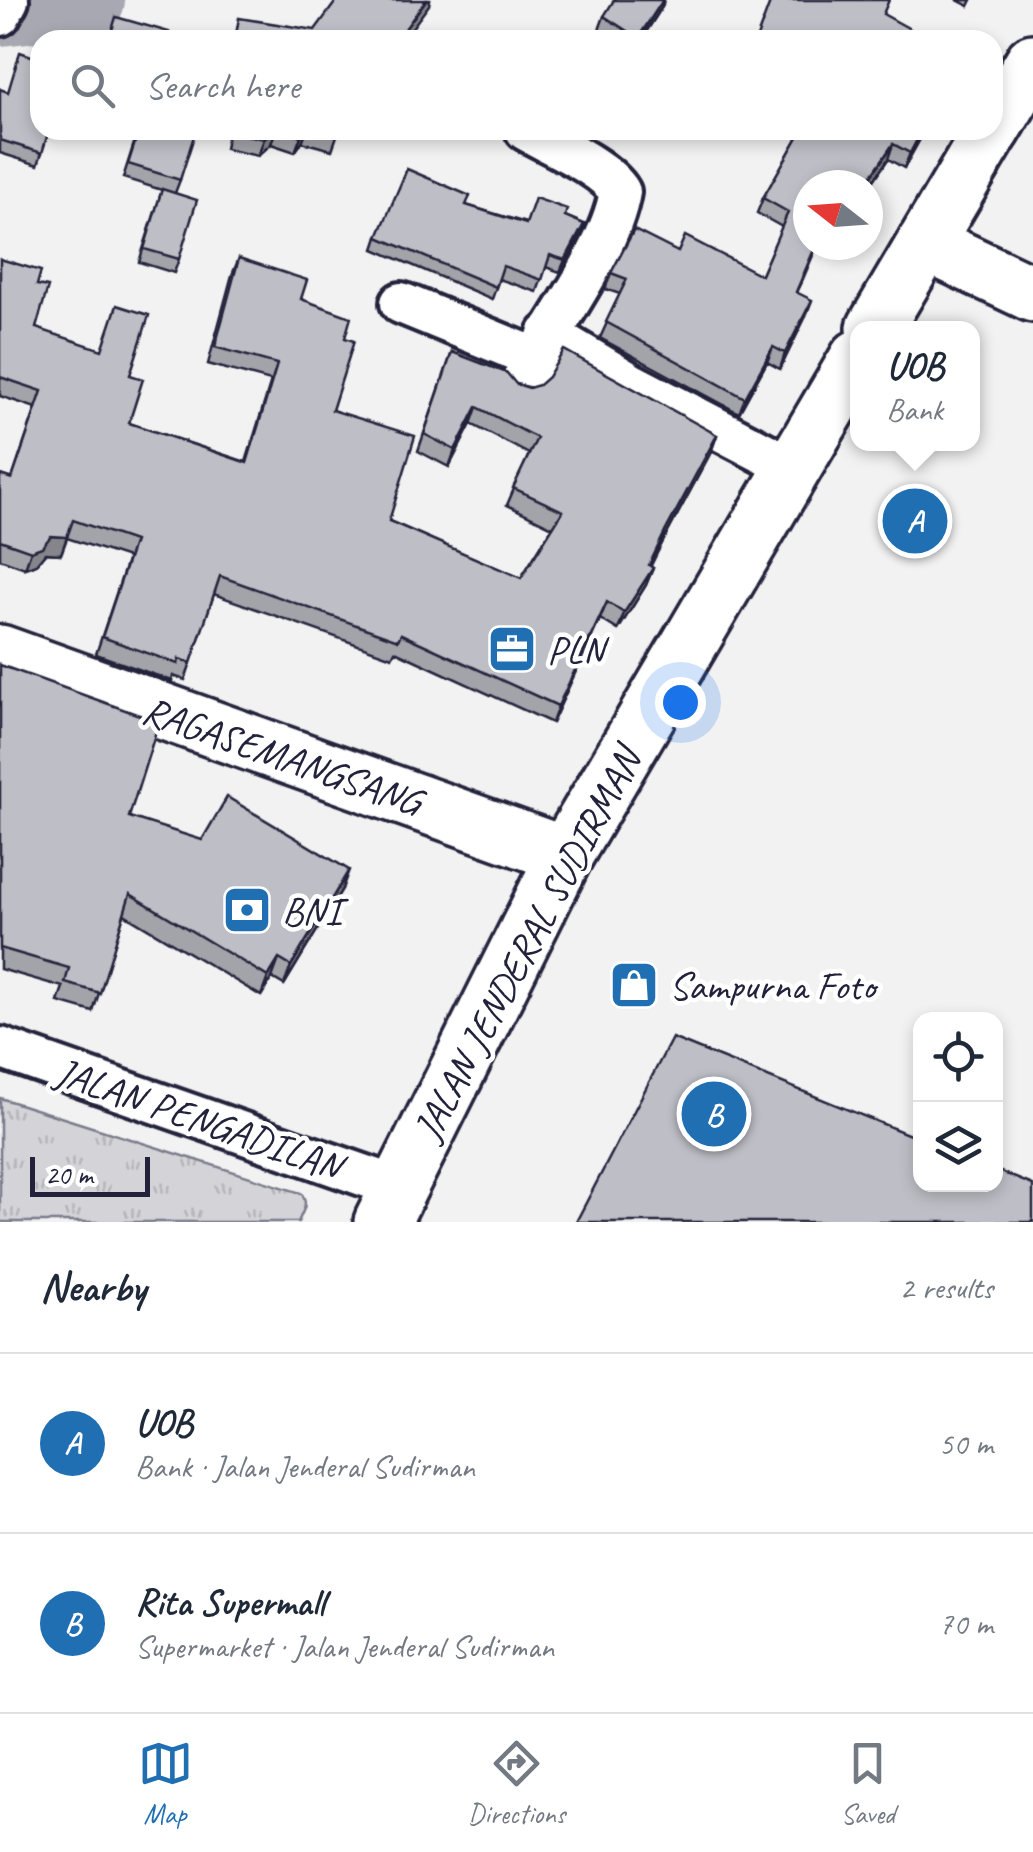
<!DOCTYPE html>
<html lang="en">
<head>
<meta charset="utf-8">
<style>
  body { margin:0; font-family:Caveat,sans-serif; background:#f6f6f7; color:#1f2937 }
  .controls { position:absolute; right:30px; bottom:30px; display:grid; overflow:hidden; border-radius:20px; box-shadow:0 5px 15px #0003 }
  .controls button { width:90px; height:90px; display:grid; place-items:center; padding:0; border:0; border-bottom:2px solid #e0e1e3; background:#fff; color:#1f2937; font:50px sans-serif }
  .compass { position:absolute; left:793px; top:170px; width:90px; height:90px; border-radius:50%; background:#fff; box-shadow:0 5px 15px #0003; rotate:287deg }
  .scale { position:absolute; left:30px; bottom:25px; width:120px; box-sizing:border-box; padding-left:10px; border:5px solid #22223b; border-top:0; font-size:28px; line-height:35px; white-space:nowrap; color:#22223b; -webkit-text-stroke:8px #fff; paint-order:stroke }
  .you { position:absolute; left:680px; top:702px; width:35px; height:35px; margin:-25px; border:8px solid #fff; border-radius:50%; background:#1a73e8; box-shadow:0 0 0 15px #1a73e833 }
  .badge { display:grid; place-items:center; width:65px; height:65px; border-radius:50%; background:#1f6fb2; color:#fff; font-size:32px; font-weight:700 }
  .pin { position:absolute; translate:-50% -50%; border:5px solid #fff; box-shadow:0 2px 10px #0006 }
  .popup { position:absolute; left:850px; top:321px; width:130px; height:130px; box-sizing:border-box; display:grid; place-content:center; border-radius:20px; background:#fff; filter:drop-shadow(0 2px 8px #0005); font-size:32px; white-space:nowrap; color:#747a83 }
  .popup b { font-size:38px; color:#1f2937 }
  .popup::after { content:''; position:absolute; left:50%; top:100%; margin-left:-20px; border:20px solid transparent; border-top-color:#fff }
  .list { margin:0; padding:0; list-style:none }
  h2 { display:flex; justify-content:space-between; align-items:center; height:130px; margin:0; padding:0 40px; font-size:42px }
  h2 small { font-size:32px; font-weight:400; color:#747a83 }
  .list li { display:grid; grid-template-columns:65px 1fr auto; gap:30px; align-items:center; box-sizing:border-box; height:180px; padding:0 40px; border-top:2px solid #e0e1e3 }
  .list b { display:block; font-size:38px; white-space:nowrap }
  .list p { margin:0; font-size:32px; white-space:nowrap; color:#747a83 }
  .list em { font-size:32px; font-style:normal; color:#747a83 }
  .icon { flex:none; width:55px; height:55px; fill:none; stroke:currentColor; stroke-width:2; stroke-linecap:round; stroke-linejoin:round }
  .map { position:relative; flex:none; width:1033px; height:1222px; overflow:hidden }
  .search { position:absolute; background:#fff; box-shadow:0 5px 15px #0003; left:30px; right:30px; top:30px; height:110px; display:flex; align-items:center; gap:25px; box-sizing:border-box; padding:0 35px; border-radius:30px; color:#747a83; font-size:38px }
  .sheet { height:490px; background:#fff }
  nav { display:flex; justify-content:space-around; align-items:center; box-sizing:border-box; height:140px; border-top:2px solid #e0e1e3; background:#fff; font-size:28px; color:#747a83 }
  nav a { display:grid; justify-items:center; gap:5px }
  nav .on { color:#1f6fb2 }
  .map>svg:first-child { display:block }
</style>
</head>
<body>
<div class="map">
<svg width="1033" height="1222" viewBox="0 0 1033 1222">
  <defs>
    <pattern id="park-tufts" width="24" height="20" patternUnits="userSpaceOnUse" patternTransform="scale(2.5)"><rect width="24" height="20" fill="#d3d3d8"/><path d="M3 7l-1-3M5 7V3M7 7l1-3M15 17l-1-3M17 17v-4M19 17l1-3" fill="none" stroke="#b5b5ba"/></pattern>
  </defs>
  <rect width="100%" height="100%" fill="#f2f2f3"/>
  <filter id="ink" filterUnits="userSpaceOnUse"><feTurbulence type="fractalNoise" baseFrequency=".01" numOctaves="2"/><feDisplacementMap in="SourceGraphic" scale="20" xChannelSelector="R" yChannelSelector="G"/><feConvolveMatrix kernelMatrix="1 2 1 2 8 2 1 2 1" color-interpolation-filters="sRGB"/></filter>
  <g filter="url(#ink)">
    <path fill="url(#park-tufts)" stroke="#7a7a8a" stroke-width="2.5" d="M 0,1098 L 301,1193 C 309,1203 303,1211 298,1222 L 0,1222 Z"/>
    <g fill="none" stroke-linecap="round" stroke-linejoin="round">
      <polyline stroke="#a8a8b2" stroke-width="72" points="0,10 89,0"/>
      <g stroke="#22223b" stroke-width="48">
        <g id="street">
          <polyline points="0,15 8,0"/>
          <polyline points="401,303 535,358"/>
          <polyline points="548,334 630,383 793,468"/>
          <path d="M 522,381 C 552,326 610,251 620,192 C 605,167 552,145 526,130"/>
          <polyline points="0,1048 397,1187"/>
        </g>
      </g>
      <g stroke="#22223b" stroke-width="62">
        <g id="secondary">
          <polyline points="925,243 1033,294"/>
          <polyline points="0,653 565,855"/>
        </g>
      </g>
      <g stroke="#22223b" stroke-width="62">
        <g id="primary">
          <polyline points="993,129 1033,62"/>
          <polyline points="875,328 992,130"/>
          <polyline points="382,1222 565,855 858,358"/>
        </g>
      </g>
      <use href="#street" stroke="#fff" stroke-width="40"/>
      <use href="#secondary" stroke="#fff" stroke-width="55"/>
      <use href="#primary" stroke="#fff" stroke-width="55"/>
    </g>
    <g fill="#a3a3aa" stroke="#22223b" stroke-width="2.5">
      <polygon points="957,0 972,0 969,6"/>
      <polygon points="662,7 641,40 616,40 599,30 604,16"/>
      <polygon points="0,89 49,130 38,165 0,153"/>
      <polygon points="135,130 185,130 180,180 175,193 179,259 174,273 139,262 162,190 123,178 138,131"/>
      <polygon points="228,130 339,130 332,150 302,142 295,152 271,144 258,156 225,149"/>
      <polygon points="802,130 925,130 904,168 888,159 868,189 868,185 808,185 808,245 823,245 821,248 817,246 797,293 806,316 780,369 767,362 739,413 600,338 620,294 605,289 611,273 678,252 761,275 782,227 757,213 763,198"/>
      <polygon points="466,205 526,223 565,216 584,224 580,236 560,272 546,267 537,292 499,279 492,299 374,249 378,237"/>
      <polygon points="239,258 301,299 345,338 332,410 389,521 521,578 553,527 507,505 529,454 471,424 449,467 418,451 452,352 516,384 717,435 711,452 650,566 653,568 646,585 618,630 600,619 552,723 395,651 392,657 214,594 185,680 173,676 172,681 96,654 128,558 67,538 61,554 45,553 36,564 25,568 0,559 0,475 12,479 36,408 0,396 0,259 37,285 36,328 130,375 129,423 246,462 271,381 208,364 232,275"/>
      <polygon points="0,665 129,817 342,889 284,985 272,978 261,996 124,914 93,1012 58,1002 63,987 0,969"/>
    </g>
    <g fill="#85858b" stroke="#22223b" stroke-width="2.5">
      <polygon points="426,0 430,0 429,5 403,40 397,40"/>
      <polygon points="663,0 664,0 662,7 641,40 638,40"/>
      <polygon points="274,130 276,130 271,144 258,156 264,139"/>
      <polygon points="305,130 307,130 302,142 295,152 301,136"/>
      <polygon points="922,130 925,130 904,168 910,153"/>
      <polygon points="893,144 888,159 868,189 870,178"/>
      <polygon points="584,224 580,236 560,272 565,260"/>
      <polygon points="812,300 806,316 780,369 785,353"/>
      <polygon points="773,347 767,362 739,413 745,398"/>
      <polygon points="477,407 471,424 449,467 455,450"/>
      <polygon points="717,435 711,452 659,549 643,582 665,532"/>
      <polygon points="51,536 67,537 61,554 45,553 36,564 25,568 31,551"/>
      <polygon points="653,568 646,585 618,630 624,613"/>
      <polygon points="607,602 600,619 552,723 558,706"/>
      <polygon points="349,870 342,889 284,985 291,966"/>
      <polygon points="279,959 272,978 261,996 268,977"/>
    </g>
    <g fill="#bebec6" stroke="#22223b" stroke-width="2.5">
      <polygon points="337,0 426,0 397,40 235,40 239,18 315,30"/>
      <polygon points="614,0 663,0 638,38 604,16"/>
      <polygon points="771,0 889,0 883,14 930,40 756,40"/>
      <polygon points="116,17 169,32 167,40 109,40"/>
      <polygon points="20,52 40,59 40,130 49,130 42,153 0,140 0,89 8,92"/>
      <polygon points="139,130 185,130 195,133 180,180 128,164"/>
      <polygon points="231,130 274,130 264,139 231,132"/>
      <polygon points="285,130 305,130 301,136"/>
      <polygon points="802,130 922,130 910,153 893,144 870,178 862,173 854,185 808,185 808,245 816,245 796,292 812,300 785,353 773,347 745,398 606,322 627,279 611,273 634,230 678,252 685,236 761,275 788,212 763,198"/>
      <polygon points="407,169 470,196 466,205 526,224 535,198 567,209 565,216 584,224 565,260 550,255 542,280 503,266 496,287 378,237"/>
      <polygon points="162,189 197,200 179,259 144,249"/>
      <polygon points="239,258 307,280 301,299 351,317 345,338 354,341 332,410 415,436 389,521 521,578 563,511 513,488 537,438 477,407 455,450 424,434 452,352 507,373 516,384 529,388 539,385 548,377 564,350 717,435 665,532 649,565 653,568 624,613 607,602 558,706 401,634 398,640 220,576 191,663 179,659 178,664 102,637 134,541 73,520 67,537 51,536 42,547 31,551 0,540 0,475 12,479 42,391 0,377 0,259 41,271 37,285 48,287 36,328 102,350 117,305 149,315 130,375 143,379 129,423 247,463 277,364 215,347"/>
      <polygon points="0,665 159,722 129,817 202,840 227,797 349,870 291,966 279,959 268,977 130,894 100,993 65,983 69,968 0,948"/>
      <polygon points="672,1038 920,1139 920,1184 996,1184 996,1170 1033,1185 1033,1222 576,1222"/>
    </g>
  </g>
  <defs>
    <g id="office-square" transform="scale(2.5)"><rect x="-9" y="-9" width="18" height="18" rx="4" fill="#1f6fb2" stroke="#fff"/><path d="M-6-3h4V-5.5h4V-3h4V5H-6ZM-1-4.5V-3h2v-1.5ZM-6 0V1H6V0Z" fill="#fff"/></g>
    <g id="bank-square" transform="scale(2.5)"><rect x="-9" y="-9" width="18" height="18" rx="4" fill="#1f6fb2" stroke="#fff"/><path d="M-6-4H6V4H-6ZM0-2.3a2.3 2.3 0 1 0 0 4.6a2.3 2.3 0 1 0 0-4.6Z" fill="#fff"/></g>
    <g id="shop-square" transform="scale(2.5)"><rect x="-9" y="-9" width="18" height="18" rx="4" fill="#1f6fb2" stroke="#fff"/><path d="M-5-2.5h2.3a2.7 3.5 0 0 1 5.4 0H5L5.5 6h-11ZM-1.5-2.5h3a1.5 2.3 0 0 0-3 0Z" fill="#fff"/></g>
  </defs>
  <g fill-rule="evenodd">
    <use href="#office-square" x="512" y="649"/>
    <use href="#bank-square" x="247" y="910"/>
    <use href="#shop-square" x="634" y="985"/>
  </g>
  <g text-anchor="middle" stroke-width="9" stroke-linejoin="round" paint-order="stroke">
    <g font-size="40" fill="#22223b" stroke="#fff" text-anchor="start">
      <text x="547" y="663">PLN</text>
      <text x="282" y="924">BNI</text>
      <text x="669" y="999">Sampurna Foto</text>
    </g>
    <g font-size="40" fill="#22223b" stroke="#fff">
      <text transform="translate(282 755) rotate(19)" y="14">RAGASEMANGSANG</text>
      <text transform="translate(526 944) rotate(-62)" y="14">JALAN JENDERAL SUDIRMAN</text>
      <text transform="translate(199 1118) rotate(19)" y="14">JALAN PENGADILAN</text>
    </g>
  </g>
</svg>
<div class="controls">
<button><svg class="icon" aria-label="locate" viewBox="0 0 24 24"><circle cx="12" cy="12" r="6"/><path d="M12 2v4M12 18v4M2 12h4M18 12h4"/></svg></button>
<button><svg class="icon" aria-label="layers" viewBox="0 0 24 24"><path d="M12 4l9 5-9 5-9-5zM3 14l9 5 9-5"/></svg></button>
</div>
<svg class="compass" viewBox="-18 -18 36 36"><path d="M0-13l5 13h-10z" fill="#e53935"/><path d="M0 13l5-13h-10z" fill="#747a83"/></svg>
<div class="scale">20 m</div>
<div class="you"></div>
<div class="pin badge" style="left:915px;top:521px">A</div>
<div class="popup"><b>UOB</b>Bank</div>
<div class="pin badge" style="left:714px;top:1114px">B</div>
<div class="search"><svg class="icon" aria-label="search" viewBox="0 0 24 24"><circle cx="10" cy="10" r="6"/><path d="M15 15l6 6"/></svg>Search here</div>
</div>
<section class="sheet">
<h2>Nearby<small>2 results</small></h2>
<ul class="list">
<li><span class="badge">A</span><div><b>UOB</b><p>Bank · Jalan Jenderal Sudirman</p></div><em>50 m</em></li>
<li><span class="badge">B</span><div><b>Rita Supermall</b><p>Supermarket · Jalan Jenderal Sudirman</p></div><em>70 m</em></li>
</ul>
</section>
<nav>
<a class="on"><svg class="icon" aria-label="map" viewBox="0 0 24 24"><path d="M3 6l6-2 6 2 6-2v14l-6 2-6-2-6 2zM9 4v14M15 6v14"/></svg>Map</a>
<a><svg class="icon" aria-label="directions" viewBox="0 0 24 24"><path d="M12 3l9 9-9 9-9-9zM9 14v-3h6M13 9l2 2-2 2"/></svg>Directions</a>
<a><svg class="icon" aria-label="saved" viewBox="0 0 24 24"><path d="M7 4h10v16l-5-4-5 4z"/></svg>Saved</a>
</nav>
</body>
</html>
